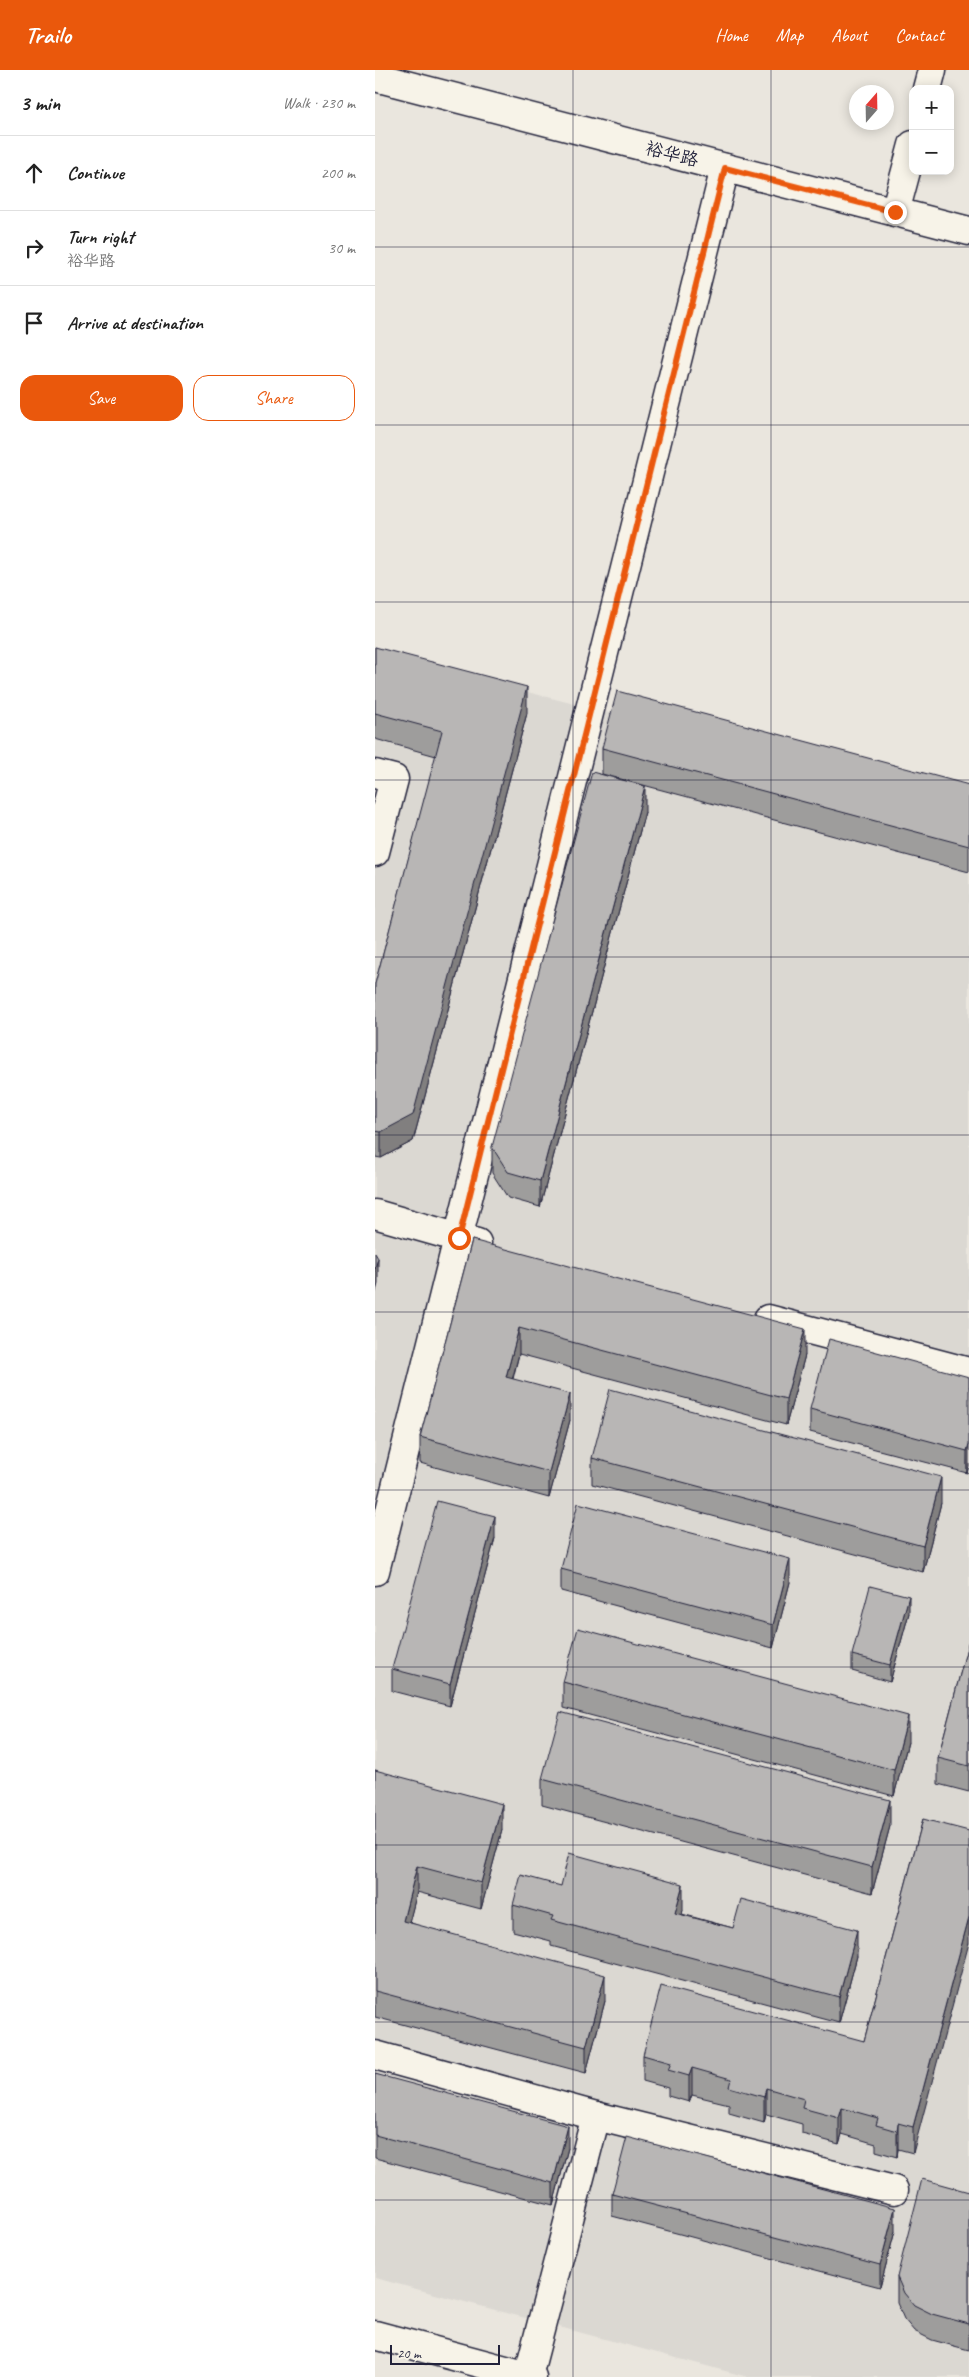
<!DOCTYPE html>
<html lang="en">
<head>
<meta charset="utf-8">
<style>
  body { margin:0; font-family:Caveat,"LXGW WenKai TC",sans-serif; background:#f6f6f6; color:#222 }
  .controls { position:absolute; right:15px; top:15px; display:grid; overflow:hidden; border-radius:10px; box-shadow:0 2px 12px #0003 }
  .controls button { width:45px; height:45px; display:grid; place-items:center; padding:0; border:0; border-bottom:1px solid #e0e0e0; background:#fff; color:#222; font:25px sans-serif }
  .compass { position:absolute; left:474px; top:15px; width:45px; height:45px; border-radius:50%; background:#fff; box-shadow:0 2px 12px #0003; rotate:20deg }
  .scale { position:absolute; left:15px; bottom:12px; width:110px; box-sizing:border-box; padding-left:5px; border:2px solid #22223b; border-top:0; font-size:14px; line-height:18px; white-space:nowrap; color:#22223b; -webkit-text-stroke:4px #f7f3e8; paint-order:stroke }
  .stop { position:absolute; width:15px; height:15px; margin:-11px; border:4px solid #ea580c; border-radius:50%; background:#fff }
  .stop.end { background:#ea580c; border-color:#fff; box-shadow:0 1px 5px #0008 }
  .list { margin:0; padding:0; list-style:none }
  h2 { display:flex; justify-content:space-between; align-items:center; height:65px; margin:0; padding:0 20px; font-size:21px }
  h2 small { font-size:16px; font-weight:400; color:#767676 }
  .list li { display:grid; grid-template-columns:32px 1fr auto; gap:15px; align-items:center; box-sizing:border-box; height:75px; padding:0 20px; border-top:1px solid #e0e0e0 }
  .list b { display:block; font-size:19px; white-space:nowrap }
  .list p { margin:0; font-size:16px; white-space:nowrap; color:#767676 }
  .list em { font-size:16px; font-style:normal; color:#767676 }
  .actions { display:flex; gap:10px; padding:15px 20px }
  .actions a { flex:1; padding:11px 0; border:1px solid #ea580c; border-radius:15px; text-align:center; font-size:18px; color:#ea580c }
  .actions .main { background:#ea580c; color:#fff }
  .icon { flex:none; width:28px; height:28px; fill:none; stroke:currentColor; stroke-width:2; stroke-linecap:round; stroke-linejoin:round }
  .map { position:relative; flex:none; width:594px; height:2307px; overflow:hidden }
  header { display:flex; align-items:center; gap:30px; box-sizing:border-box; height:70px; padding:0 25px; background:#ea580c; color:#fff }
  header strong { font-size:24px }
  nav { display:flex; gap:28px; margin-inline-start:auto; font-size:18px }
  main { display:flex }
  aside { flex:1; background:#fff }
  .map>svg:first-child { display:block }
</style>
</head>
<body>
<header>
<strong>Trailo</strong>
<nav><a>Home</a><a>Map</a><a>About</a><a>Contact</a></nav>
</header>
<main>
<aside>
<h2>3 min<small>Walk · 230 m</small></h2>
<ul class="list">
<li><svg class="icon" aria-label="ahead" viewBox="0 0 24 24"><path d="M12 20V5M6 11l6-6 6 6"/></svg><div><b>Continue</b></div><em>200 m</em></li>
<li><svg class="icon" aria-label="right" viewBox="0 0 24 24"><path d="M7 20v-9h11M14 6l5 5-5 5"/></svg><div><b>Turn right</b><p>裕华路</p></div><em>30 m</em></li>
<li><svg class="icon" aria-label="arrive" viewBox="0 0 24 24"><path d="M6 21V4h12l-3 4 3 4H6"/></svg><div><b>Arrive at destination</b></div></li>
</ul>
<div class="actions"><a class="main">Save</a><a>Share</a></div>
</aside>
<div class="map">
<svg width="594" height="2307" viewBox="0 0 594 2307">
  <rect width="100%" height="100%" fill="#eae6de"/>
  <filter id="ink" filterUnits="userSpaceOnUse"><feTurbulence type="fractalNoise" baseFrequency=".02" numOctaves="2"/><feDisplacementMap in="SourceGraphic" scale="10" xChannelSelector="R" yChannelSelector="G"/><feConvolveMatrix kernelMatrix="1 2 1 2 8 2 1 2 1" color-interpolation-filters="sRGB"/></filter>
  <g filter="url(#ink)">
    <polygon fill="#dbd8d2" points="0,583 594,735 594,2307 373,2307 0,2208"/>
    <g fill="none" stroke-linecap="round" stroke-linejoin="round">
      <g stroke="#22223b" stroke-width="31">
        <g id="minor">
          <polyline points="0,7 594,161"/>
          <polyline points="552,19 557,0"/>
          <polyline points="520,142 538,75"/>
          <polyline points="0,704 19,709 0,782"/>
          <polyline points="0,1144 102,1173"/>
          <polyline points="393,1249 594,1302"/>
          <polyline points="0,1501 350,98"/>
          <polyline points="0,1985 221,2046 519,2120"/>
          <polyline points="153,2306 221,2046"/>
        </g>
      </g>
      <g stroke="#22223b" stroke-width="31">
        <polyline id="major" points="0,2265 157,2307"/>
      </g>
      <use href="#minor" stroke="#f7f3e8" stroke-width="28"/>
      <use href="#major" stroke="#f7f3e8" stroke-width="28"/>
    </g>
    <g fill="#9e9d9c" stroke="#22223b">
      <polygon points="0,577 152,643 38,1071 6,1088 0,1087 0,914 61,686 0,669"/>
      <polygon points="227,678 594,715 594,802 227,704"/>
      <polygon points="270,742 165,1137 133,1128 117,1103 117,1077"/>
      <polygon points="97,1170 430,1285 411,1355 144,1284 138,1309 195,1350 174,1428 45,1393 45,1367"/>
      <polygon points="594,1307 592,1403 435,1362 435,1339"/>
      <polygon points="217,1388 566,1433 548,1502 217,1414"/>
      <polygon points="120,1468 75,1636 17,1621 17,1599"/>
      <polygon points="186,1499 415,1512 398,1578 186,1521"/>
      <polygon points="534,1543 515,1612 477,1601 477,1585"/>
      <polygon points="594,1570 594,1722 563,1714 563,1688"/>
      <polygon points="188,1612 533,1672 519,1726 188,1638"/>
      <polygon points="0,1700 127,1760 106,1839 42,1822 34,1852 230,1931 211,2003 0,1947"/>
      <polygon points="167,1709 515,1756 497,1823 167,1735"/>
      <polygon points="548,1749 538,2083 523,2079 522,2087 501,2081 501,2074 467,2064 464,2074 427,2064 427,2054 391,2044 389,2053 354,2043 354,2034 317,2025 314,2032 293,2026 293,2018 268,2011 268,1985 489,1971"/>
      <polygon points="186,1816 308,1840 307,1844 358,1858 482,1886 464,1953 176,1876 176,1871 138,1861 138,1835"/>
      <polygon points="0,2004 193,2078 178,2135 0,2088"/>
      <polygon points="594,2122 594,2280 557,2270 539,2261 529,2249 522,2233 522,2207"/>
      <polygon points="237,2124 520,2161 505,2217 237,2146"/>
    </g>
    <g fill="#817f7f" stroke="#22223b">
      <polygon points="152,617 152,643 38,1071 6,1088 6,1062"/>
      <polygon points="270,716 270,742 165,1137 165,1111"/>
      <polygon points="3,1188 3,1214 0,1225 0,1199"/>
      <polygon points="144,1258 144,1284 131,1333 131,1307"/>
      <polygon points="430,1259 430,1285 411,1355 411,1329"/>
      <polygon points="195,1324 195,1350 174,1428 174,1402"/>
      <polygon points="594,1374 594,1396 592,1403 592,1381"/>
      <polygon points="566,1407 566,1433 548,1502 548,1476"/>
      <polygon points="120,1446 120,1468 75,1636 75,1614"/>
      <polygon points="415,1489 415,1512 398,1578 398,1555"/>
      <polygon points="534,1526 534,1543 515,1612 515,1595"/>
      <polygon points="533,1646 533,1672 519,1726 519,1700"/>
      <polygon points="515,1730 515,1756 497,1823 497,1797"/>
      <polygon points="127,1734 127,1760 106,1839 106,1813"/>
      <polygon points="42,1796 42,1822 28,1877 28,1851"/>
      <polygon points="308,1814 308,1840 300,1869 300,1843"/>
      <polygon points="594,1847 594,1873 538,2083 538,2057"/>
      <polygon points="482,1860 482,1886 464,1953 464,1927"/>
      <polygon points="230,1905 230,1931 211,2003 211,1977"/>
      <polygon points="317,1998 317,2025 314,2032 314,2006"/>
      <polygon points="391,2018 391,2044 389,2053 389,2027"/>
      <polygon points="467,2038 467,2064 464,2074 464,2048"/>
      <polygon points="523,2053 523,2079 522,2087 522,2061"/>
      <polygon points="193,2056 193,2078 178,2135 178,2113"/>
      <polygon points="520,2138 520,2161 505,2217 505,2195"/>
    </g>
    <g fill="#b8b6b5" stroke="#22223b">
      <polygon points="0,577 152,617 38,1045 6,1062 0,1061 0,914 67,661 0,643"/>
      <polygon points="242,621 594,715 594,776 227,678"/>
      <polygon points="217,702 270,716 165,1111 133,1102 117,1077"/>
      <polygon points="97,1170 430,1259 411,1329 144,1258 131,1307 195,1324 174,1402 45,1367"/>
      <polygon points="0,1183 3,1188 0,1199"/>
      <polygon points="454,1269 594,1307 594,1374 592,1381 435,1339"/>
      <polygon points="235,1319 566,1407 548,1476 217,1388"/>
      <polygon points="62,1431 120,1446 75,1614 17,1599"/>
      <polygon points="203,1433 415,1489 398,1555 186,1499"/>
      <polygon points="495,1516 534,1526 515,1595 477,1585"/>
      <polygon points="203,1558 533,1646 519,1700 188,1612"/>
      <polygon points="594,1570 594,1696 563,1688"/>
      <polygon points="185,1642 515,1730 497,1797 167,1709"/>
      <polygon points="0,1700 127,1734 106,1813 42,1796 28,1851 230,1905 211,1977 0,1921"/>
      <polygon points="548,1749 594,1761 594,1847 538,2057 523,2053 522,2061 501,2055 503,2048 467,2038 464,2048 427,2038 429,2029 391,2018 389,2027 354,2017 356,2009 317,1998 314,2006 293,2000 296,1993 268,1985 286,1916 489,1971"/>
      <polygon points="194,1783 308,1814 300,1843 358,1858 366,1829 482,1860 464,1927 176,1850 178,1846 138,1835 146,1805 186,1816"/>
      <polygon points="0,2004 193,2056 178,2113 0,2065"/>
      <polygon points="252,2067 520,2138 505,2195 237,2124"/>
      <polygon points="547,2109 594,2122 594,2254 557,2244 539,2235 529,2223 522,2207"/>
    </g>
  </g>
  <g fill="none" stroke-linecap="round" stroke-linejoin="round" filter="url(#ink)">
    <polyline stroke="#ea580c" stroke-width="6" points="84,1168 350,98 520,142"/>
  </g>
  <path fill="none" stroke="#22223b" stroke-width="1" stroke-opacity="0.55" d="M 198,0 L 198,2307M 396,0 L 396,2307M 0,177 L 594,177M 0,355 L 594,355M 0,532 L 594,532M 0,710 L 594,710M 0,887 L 594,887M 0,1065 L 594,1065M 0,1242 L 594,1242M 0,1420 L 594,1420M 0,1597 L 594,1597M 0,1775 L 594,1775M 0,1952 L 594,1952M 0,2130 L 594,2130"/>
  <g text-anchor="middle" stroke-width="4" stroke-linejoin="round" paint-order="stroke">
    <g font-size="18" fill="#22223b" stroke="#f7f3e8">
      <text transform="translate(297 84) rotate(14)" y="6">裕华路</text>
    </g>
  </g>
</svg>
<div class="controls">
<button>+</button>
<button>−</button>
</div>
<svg class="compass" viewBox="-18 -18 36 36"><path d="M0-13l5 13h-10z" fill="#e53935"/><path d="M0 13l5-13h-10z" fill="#767676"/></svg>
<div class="scale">20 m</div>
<div class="stop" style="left:84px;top:1168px"></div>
<div class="stop end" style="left:520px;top:142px"></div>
</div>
</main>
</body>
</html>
